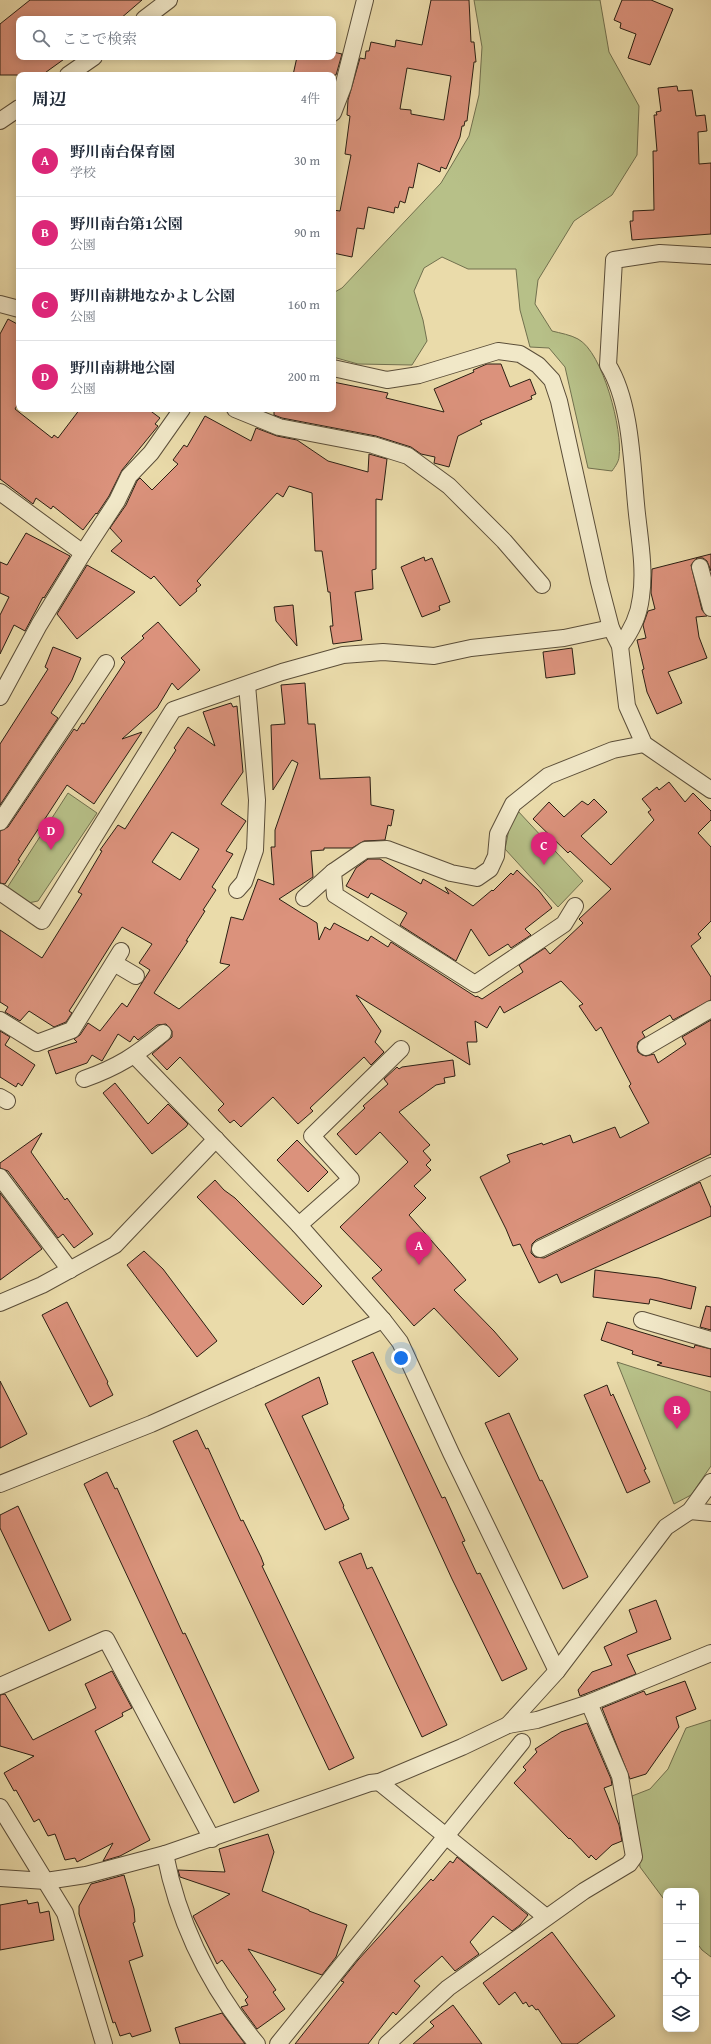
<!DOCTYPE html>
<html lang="ja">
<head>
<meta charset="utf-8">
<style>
  body { margin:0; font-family:"Gentium Book Plus","Noto Serif JP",serif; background:#f2f2f3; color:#1f2937 }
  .controls { position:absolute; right:12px; bottom:12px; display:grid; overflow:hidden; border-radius:8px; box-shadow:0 2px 10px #0003 }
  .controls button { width:36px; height:36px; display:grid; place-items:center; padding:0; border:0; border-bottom:1px solid #e0e1e3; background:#fff; color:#1f2937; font:20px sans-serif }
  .you { position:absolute; left:401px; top:1358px; width:14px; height:14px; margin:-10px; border:3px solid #fff; border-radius:50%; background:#1a73e8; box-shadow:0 0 0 6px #1a73e833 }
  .badge { display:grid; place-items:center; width:26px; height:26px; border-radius:50%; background:#db2777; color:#fff; font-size:13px; font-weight:700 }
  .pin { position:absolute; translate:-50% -33px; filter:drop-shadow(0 1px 2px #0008) }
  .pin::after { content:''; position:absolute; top:21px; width:14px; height:12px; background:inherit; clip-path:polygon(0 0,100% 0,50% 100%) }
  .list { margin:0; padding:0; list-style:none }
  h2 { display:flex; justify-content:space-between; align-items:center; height:52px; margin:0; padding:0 16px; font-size:17px }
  h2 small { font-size:13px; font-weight:400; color:#747a83 }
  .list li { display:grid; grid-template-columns:26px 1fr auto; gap:12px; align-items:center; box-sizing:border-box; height:72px; padding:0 16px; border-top:1px solid #e0e1e3 }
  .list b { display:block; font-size:15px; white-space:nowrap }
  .list p { margin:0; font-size:13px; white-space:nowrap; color:#747a83 }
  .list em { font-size:13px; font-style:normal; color:#747a83 }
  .icon { flex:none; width:22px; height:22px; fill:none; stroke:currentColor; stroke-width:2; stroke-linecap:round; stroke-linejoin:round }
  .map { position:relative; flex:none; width:711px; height:2044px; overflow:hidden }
  .search { position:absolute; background:#fff; box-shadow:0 2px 10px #0003; left:16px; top:16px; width:320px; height:44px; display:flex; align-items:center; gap:10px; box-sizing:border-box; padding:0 14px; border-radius:8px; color:#747a83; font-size:15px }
  .panel { position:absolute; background:#fff; box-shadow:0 2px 10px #0003; left:16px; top:72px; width:320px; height:340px; border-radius:8px }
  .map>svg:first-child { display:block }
</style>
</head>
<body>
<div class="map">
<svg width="711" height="2044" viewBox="0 0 711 2044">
  <rect width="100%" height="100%" fill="#eadbaa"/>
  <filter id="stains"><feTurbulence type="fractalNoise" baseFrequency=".005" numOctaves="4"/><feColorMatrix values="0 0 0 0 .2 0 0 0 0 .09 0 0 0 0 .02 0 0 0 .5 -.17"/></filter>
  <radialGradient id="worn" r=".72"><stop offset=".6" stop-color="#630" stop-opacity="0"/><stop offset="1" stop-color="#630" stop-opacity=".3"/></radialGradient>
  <g fill="#b7c088" stroke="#71704e">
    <path d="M 474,0 L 600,0 L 609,52 L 639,106 L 637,155 L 612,195 L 574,221 L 538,280 L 535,304 L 552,331 C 560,333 571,335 578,339 C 603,352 623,431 619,457 C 619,461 615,467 612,471 L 588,468 L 565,367 L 549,348 L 530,347 L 520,310 L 516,269 L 468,269 L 442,257 L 424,268 L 414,291 L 423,320 L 427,341 L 412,365 L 358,364 L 333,357 L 333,293 L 342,288 L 441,183 L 469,136 L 479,95 L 482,47 Z"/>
    <polygon points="68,793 97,813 38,901 28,903 7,888"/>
    <polygon points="517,810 583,881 558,907 505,849 509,829"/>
    <polygon points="617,1362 711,1392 711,1466 691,1495 674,1504"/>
    <polygon points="711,1720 711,1957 702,1950 696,1942 696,1891 666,1891 666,1902 640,1867 632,1796 650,1789 668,1769 686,1728"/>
  </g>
  <g fill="#db927c" stroke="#2b1f13" fill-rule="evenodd">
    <polygon points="30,0 142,0 120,19 19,19 19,57 67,57 42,75 0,75 0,24"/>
    <path d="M 431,0 L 469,0 L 471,42 L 474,42 L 476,62 L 474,62 L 467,121 L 465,121 L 464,126 L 462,126 L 460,137 L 446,169 L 441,167 L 440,172 L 418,163 L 413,188 L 409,187 L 405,203 L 400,201 L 398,208 L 395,207 L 394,213 L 368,207 L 364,229 L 357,228 L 352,257 L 333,253 L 333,210 L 340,211 L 351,155 L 345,154 L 350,116 L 347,115 L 348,100 L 360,58 L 365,59 L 366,51 L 369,51 L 371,42 L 395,47 L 396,40 L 422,45 ZM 407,68 L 451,76 L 444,120 L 411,114 L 411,110 L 400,109 Z"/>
    <polygon points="622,0 651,0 673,9 650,65 628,58 636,34 620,28 621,23 614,20"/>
    <polygon points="333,52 342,54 336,75 293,75 297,57 333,57"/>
    <polygon points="677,86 678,91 692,90 696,116 705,115 707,131 698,132 699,164 711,163 711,234 632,240 630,221 633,221 633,211 654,210 653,151 657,151 654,115 657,115 656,112 661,111 658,88"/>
    <polygon points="8,319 19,325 19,402 15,409 52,438 54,435 58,438 80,409 148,409 160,418 155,424 158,426 122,470 109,496 97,514 96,513 83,530 53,506 51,509 36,498 33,504 0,479 0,334"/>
    <polygon points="487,364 501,364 510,387 530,379 536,394 531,396 532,399 480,421 482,424 458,436 449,467 434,463 435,457 421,454 411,447 376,436 282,418 274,415 274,409 333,409 333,382 388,393 386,398 444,412 434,389 474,372 473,370"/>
    <polygon points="205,416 251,441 256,428 277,436 297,440 328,461 368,472 369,454 387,459 382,500 376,499 376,569 372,570 373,589 355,592 362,640 333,644 330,626 333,626 330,592 328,592 322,551 315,551 312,493 289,486 283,497 277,493 197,581 201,585 196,589 197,591 180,606 154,576 151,579 111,551 122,541 110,528 126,505 137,481 140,478 152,490 178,464 173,460 184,445 187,447"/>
    <polygon points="26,533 70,556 44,598 43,597 25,631 14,625 0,654 0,615 9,597 0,593 0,562 7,565"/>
    <polygon points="711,554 711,571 707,561 703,558 697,558 691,565 702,610 707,616 696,617 699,637 707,658 668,672 682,703 657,714 647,692 642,670 644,669 637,640 646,638 643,625 648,611 655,609 651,593 652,569"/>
    <polygon points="424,557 425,561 432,558 450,602 439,606 440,610 422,617 401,567"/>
    <polygon points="87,565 135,592 77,639 57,614"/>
    <polygon points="293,605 297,646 276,621 274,607"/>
    <polygon points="158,622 200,670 178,690 172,683 157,708 122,739 142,732 94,804 67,785 18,860 20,861 5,884 0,883 0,831 8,827 74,729 77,731 82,723 84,724 125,662 121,658 144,638 142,636"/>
    <polygon points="53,647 81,658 72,680 51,713 58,718 0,805 0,744 48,669 45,667"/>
    <polygon points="572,648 575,674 546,678 543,652"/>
    <path d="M 305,683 L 308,724 L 315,724 L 320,779 L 370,777 L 371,805 L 394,810 L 391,826 L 388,825 L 385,840 L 364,841 L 352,848 L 324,848 L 324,850 L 311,851 L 313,877 L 279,899 L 317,923 L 319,940 L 325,927 L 330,930 L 334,923 L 368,941 L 371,936 L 388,947 L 391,942 L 476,997 L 477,996 L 482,999 L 523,972 L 519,965 L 545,948 L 550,954 L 583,923 L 579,919 L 611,889 L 570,851 L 568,853 L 533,819 L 549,802 L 564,817 L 582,801 L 588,805 L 594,799 L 607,812 L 581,836 L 611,865 L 654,820 L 648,812 L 651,810 L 642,799 L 657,787 L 659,790 L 669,782 L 685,802 L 693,793 L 711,811 L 711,820 L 698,833 L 711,847 L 711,921 L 698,934 L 701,938 L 691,946 L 711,977 L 711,1000 L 673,1020 L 670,1015 L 642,1032 L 645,1037 L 638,1042 L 637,1047 L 638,1052 L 642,1055 L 646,1056 L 654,1054 L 658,1063 L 686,1044 L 682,1037 L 711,1020 L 711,1154 L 536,1240 L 532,1244 L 531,1253 L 535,1257 L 544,1258 L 700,1182 L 711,1208 L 711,1216 L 561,1283 L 557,1274 L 539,1283 L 520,1244 L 513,1246 L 506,1229 L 480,1177 L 510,1162 L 507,1155 L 542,1143 L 543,1145 L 570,1135 L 573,1143 L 615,1127 L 620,1138 L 649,1123 L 629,1086 L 631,1084 L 601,1027 L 596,1031 L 579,1006 L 583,1004 L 561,981 L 504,1013 L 500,1006 L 487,1028 L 475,1021 L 477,1042 L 467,1042 L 470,1065 L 356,995 L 381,1031 L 375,1042 L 384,1052 L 371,1065 L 364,1057 L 310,1108 L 313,1111 L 298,1124 L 273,1097 L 241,1127 L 234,1120 L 230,1123 L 218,1110 L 224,1104 L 180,1057 L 167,1070 L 152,1054 L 172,1037 L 172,1031 L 166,1024 L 157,1025 L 138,1040 L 134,1036 L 130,1042 L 118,1034 L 102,1061 L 92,1055 L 87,1063 L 56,1074 L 48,1051 L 77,1042 L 74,1039 L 80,1035 L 88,1023 L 100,1031 L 122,1003 L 127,1007 L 150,970 L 139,963 L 152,944 L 122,927 L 73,1005 L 69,1011 L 72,1013 L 66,1022 L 54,1027 L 29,1011 L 20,1021 L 5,1012 L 8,1007 L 0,1002 L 0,930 L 42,958 L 82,894 L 78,892 L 102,851 L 100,850 L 118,825 L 125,829 L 176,750 L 174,748 L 188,727 L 215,746 L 203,712 L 231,703 L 233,707 L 237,706 L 243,772 L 221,804 L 246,821 L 226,851 L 233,854 L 212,887 L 216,890 L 203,910 L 205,911 L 186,941 L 188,941 L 154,993 L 179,1009 L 230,965 L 220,963 L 231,917 L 243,920 L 258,879 L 274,885 L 271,847 L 275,847 L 275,830 L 298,763 L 292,760 L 273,790 L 271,725 L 285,724 L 281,685 ZM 172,832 L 199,849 L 180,880 L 152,862 Z"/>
    <polygon points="368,859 380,859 421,884 423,879 449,894 445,887 473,906 492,890 493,891 511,873 513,875 517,870 539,891 552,908 525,929 531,935 511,948 508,944 489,956 471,929 456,961 400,925 407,913 371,893 368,898 346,886 356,868"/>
    <polygon points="0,1031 10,1037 5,1045 35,1065 22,1086 18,1083 16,1087 0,1077"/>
    <polygon points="453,1060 455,1076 444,1078 445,1083 436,1085 399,1112 430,1145 423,1151 431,1160 426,1165 431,1170 414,1186 426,1198 409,1215 466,1280 454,1290 494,1331 518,1359 499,1377 434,1308 414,1326 372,1278 382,1270 340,1227 408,1162 380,1132 356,1155 337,1134 365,1108 363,1106 388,1084 384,1079 397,1067 399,1069 402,1067"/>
    <polygon points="115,1083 148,1124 168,1104 188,1124 186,1127 152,1154 103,1093"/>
    <polygon points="42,1133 31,1152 65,1200 67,1198 93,1234 74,1248 63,1234 58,1238 8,1171 0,1168 0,1163"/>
    <polygon points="297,1140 328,1172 308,1192 277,1160"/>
    <polygon points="215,1180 224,1190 235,1198 322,1286 303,1305 197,1197"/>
    <polygon points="0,1193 42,1249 0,1280"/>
    <polygon points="144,1251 163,1269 217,1341 197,1357 127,1265"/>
    <polygon points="595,1270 659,1278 696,1287 691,1309 650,1299 649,1304 593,1297"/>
    <polygon points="67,1302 108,1382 107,1383 113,1395 90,1407 42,1315"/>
    <polygon points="706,1306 711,1307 711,1330 700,1327"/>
    <polygon points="607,1322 694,1348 695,1345 711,1349 711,1377 657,1365 662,1363 632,1354 633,1351 601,1340"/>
    <polygon points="373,1352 442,1498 445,1497 465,1541 462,1542 477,1574 480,1573 527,1669 502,1681 452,1579 352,1361"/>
    <polygon points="319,1377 328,1404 302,1416 344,1506 343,1507 349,1519 325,1530 265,1404"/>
    <polygon points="0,1381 27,1434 0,1448"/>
    <polygon points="607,1385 611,1396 613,1394 646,1469 644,1470 650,1482 627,1493 584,1395"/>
    <polygon points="509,1413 540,1481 542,1480 588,1577 563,1589 485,1423"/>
    <polygon points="197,1430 206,1449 208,1448 241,1521 243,1520 261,1557 264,1565 262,1566 354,1758 329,1770 173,1441"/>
    <polygon points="107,1472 115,1489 117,1488 183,1634 185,1633 259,1791 234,1803 84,1484"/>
    <polygon points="18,1506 71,1620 49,1631 0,1528 0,1515"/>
    <polygon points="361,1553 367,1569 372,1567 447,1725 422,1737 339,1562"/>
    <polygon points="656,1600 671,1639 627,1655 636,1674 580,1696 578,1690 592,1672 612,1665 604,1647 637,1632 629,1610"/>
    <polygon points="112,1671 132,1708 122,1713 123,1716 95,1731 150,1840 120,1856 103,1861 113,1843 77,1862 75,1858 65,1860 55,1834 48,1836 39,1819 34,1822 16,1790 14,1791 4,1773 34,1756 0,1746 0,1695 5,1694 33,1740 96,1708 85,1684"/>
    <polygon points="685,1681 696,1709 676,1717 679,1727 646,1774 630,1779 602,1708 644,1691 646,1695"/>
    <polygon points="587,1723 611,1779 612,1785 604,1788 619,1825 622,1841 612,1845 596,1860 591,1855 589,1858 570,1838 569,1839 514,1783 526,1770 523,1767 537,1752 535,1749 561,1732"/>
    <polygon points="268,1834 274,1852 262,1891 309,1910 309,1911 347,1925 336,1957 322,1975 248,1949 276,1990 273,1992 285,2009 257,2029 241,2007 248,2005 245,2000 248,1997 222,1960 217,1964 193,1916 230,1894 180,1877 178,1870 225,1872 219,1849"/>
    <polygon points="457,1857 528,1915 520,1925 512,1931 493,1916 470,1942 479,1954 455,1971 442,1956 414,1981 420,1986 396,2015 393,2012 368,2044 295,2044 344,1982 341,1981 358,1960 431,1879 433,1881 450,1861 453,1863"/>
    <polygon points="124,1875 134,1909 135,1922 133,1923 143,1956 129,1961 151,2031 132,2037 130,2033 120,2036 115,2022 113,2023 79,1914 79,1906 91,1884"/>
    <polygon points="27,1900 28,1904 38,1902 40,1913 49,1911 54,1940 0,1950 0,1905"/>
    <polygon points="552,1932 615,2016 577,2044 562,2044 538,2009 536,2010 532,2005 529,2007 526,2002 523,2004 515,1992 499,2005 483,1983"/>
    <polygon points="453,2005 482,2044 413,2044 434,2026 430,2022"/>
    <polygon points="222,2013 245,2044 180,2044 175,2028"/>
  </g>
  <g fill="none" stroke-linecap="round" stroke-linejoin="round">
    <g stroke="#5b4e39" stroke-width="18">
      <g id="minor">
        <polyline points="144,19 169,0"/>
        <polyline points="68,75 94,57"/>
        <polyline points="333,113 343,87 365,0"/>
        <polyline points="0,121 19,108"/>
        <polyline points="0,304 19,309"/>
        <polyline points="333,368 387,380 419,375 498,351 520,354 538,365 552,380 559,401 599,582 611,628 620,646 627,706 644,744 711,790"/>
        <polyline points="235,409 279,427 373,445 408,456 449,486 504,541 542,585"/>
        <polyline points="0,492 83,553"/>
        <polyline points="700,567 711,608"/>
        <path d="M 620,646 C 631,632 639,615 641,597 C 645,570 640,541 637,514 C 632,469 632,404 608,365 L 614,260 L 660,253 L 711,256"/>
        <polyline points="0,697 39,625 83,553 117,501 129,476 151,453 182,409"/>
        <polyline points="0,822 106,663"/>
        <polyline points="237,890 244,882 255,850 257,800 247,685"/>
        <polyline points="0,892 42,921 173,710 282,672 343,655 383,652 434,656 471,648 564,638 611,628"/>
        <polyline points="304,898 333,872"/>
        <polyline points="575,906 564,924 475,984 335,895 333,872 365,850 387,849 451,873 477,878 490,869 496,856 498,834 513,804 548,776 613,750 644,744"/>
        <polyline points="114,963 136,976"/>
        <polyline points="0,1020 37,1043 72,1030 121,951"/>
        <polyline points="646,1047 711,1009"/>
        <polyline points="135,1056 299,1225 383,1320 400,1342 451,1453 557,1671"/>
        <path d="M 84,1079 C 118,1067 136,1055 163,1033"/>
        <polyline points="0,1097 7,1101"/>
        <polyline points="0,1177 70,1270"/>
        <polyline points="299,1225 351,1179 312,1136 401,1049"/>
        <polyline points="540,1249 711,1166"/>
        <polyline points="0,1303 42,1285 115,1245 216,1139"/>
        <polyline points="642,1320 711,1340"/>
        <polyline points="0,1484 151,1424 383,1320"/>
        <polyline points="690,1511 711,1513"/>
        <polyline points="0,1686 106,1639 212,1839"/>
        <polyline points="508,1725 557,1671 666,1527 690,1511 711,1482"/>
        <polyline points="379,1782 546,1917"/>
        <polyline points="0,1807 65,1913 104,2044"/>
        <path d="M 165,1854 C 179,1925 211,1989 257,2044"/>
        <polyline points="0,1878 46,1881 86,1875 165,1854 370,1783 379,1782 462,1747 508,1725 537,1720 589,1703 711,1653"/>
        <polyline points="278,2044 522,1742"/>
        <polyline points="387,2044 448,1988 584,1891 629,1864 634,1857 620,1776 589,1703"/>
      </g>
    </g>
    <use href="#minor" stroke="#f1e8c8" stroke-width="16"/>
  </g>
  <rect width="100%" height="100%" filter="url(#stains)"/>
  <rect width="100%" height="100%" fill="url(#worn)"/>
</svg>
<div class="controls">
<button>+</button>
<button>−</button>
<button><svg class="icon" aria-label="locate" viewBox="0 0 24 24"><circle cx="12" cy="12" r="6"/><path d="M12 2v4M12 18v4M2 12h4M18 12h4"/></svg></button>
<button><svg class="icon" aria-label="layers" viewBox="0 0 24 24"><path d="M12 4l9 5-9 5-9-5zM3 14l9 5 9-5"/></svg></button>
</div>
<div class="you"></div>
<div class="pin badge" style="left:419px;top:1265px">A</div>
<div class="pin badge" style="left:677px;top:1429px">B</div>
<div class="pin badge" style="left:544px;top:865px">C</div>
<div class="pin badge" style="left:51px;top:850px">D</div>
<div class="search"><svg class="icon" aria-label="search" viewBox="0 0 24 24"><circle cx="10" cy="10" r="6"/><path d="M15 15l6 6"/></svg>ここで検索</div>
<section class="panel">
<h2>周辺<small>4件</small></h2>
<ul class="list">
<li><span class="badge">A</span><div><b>野川南台保育園</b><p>学校</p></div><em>30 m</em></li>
<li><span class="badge">B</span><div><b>野川南台第1公園</b><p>公園</p></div><em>90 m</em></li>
<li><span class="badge">C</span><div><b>野川南耕地なかよし公園</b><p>公園</p></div><em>160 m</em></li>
<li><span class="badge">D</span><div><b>野川南耕地公園</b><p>公園</p></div><em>200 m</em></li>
</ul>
</section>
</div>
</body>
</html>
